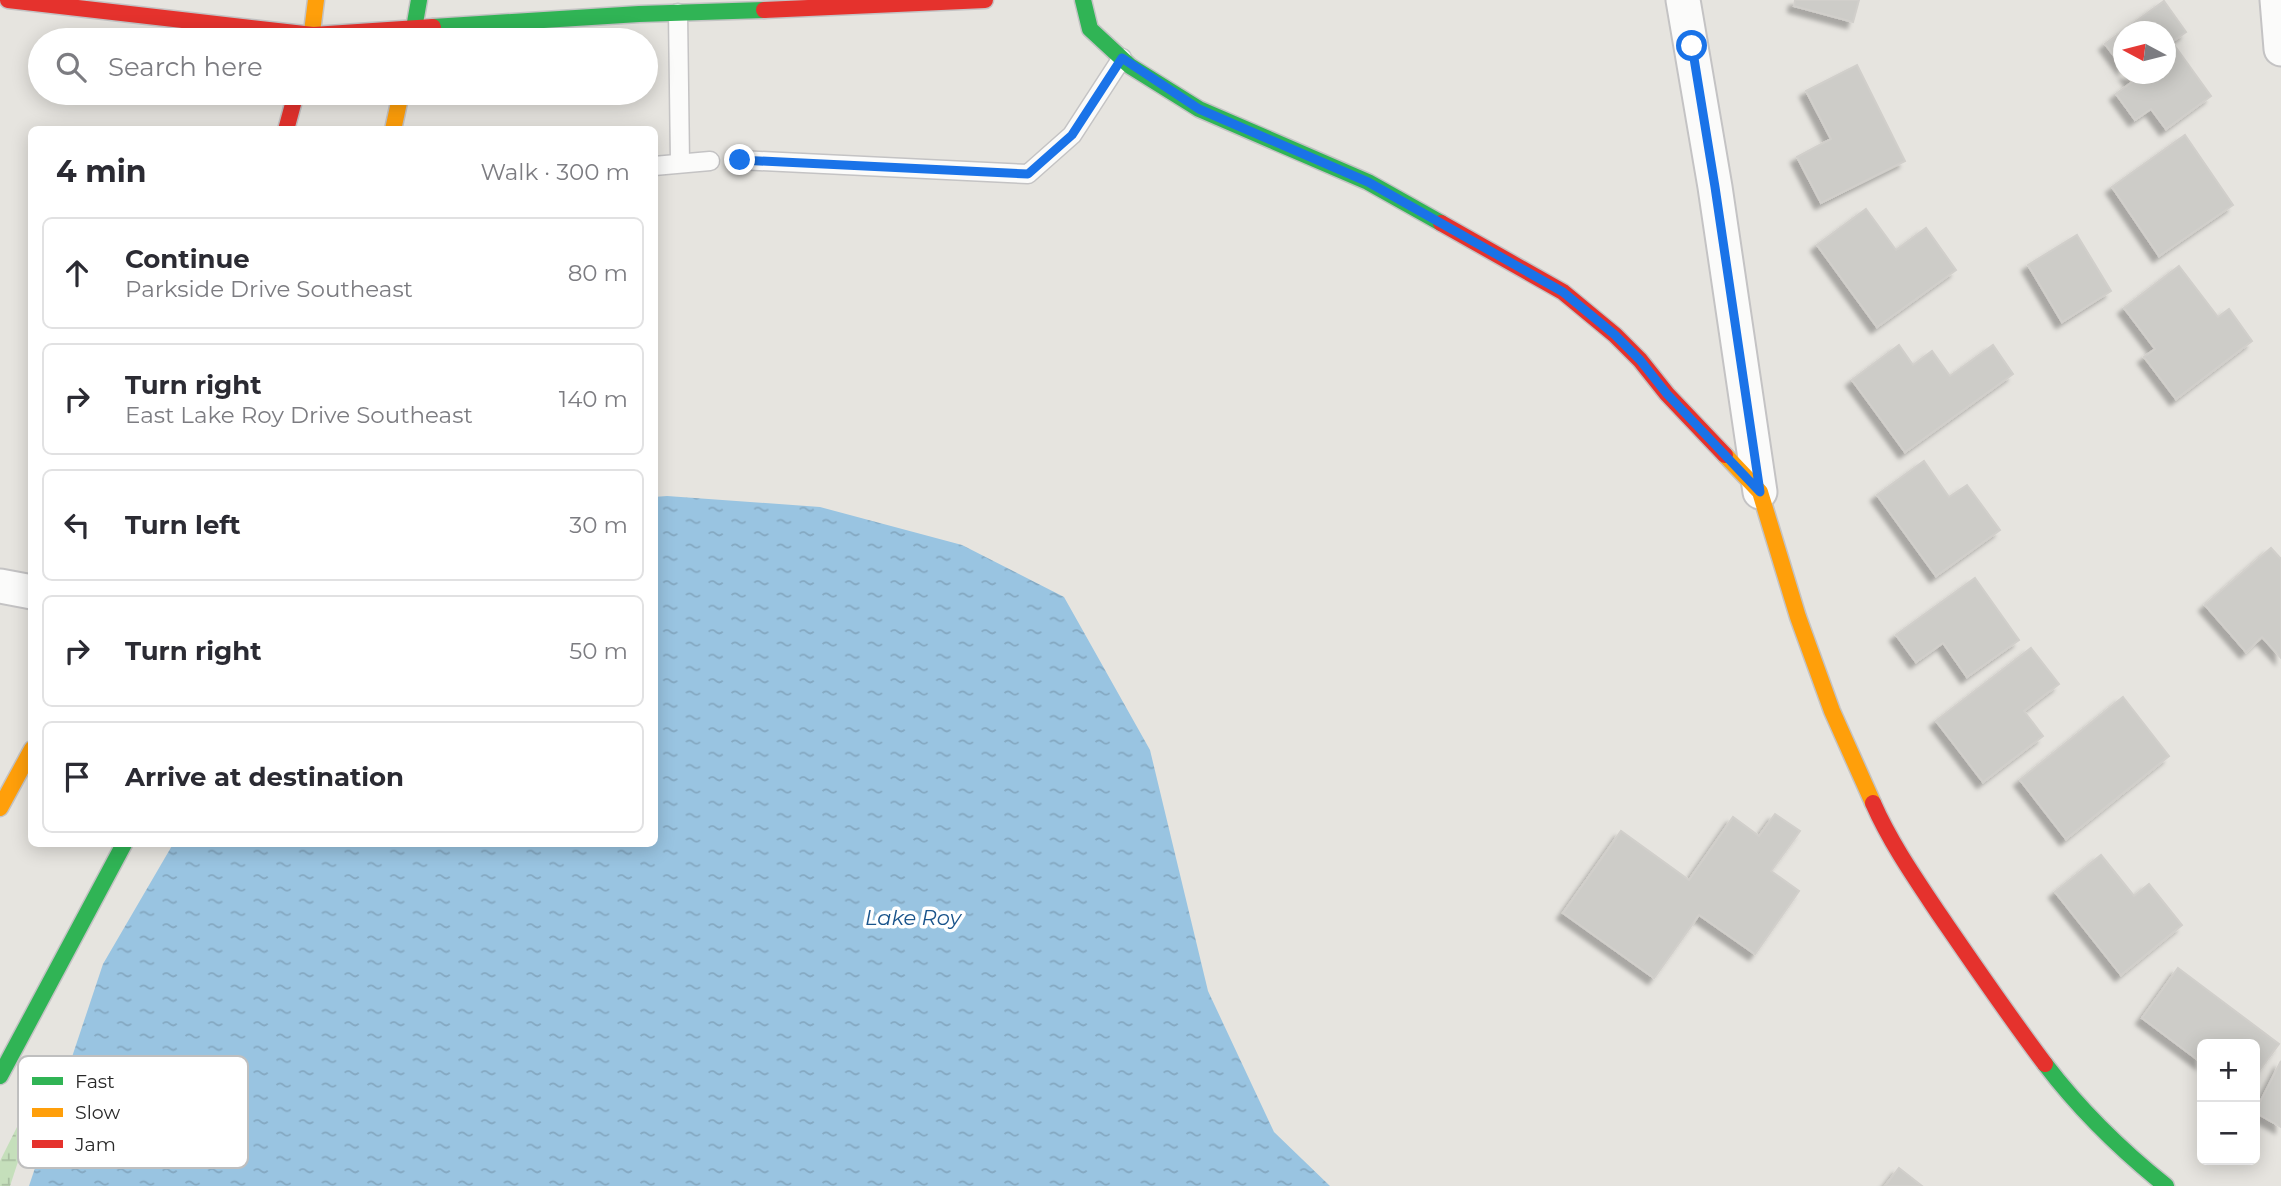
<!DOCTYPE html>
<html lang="en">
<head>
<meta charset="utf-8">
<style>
  body { margin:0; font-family:Montserrat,sans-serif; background:#f7f7f7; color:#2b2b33 }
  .controls { position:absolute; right:21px; bottom:21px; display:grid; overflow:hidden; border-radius:10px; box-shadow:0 4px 18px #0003 }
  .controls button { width:63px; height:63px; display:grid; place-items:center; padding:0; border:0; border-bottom:2px solid #e1e1e2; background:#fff; color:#2b2b33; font:35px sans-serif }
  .compass { position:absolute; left:2113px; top:21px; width:63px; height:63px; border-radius:50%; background:#fff; box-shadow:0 4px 18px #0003; rotate:277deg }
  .stop { position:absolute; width:21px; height:21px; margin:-16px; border:5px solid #1a73e8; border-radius:50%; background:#fff }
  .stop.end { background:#1a73e8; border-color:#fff; box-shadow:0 2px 7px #0008 }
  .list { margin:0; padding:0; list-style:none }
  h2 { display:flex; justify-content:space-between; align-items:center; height:91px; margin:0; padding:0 28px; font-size:30px }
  h2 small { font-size:23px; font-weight:400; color:#7c7c81 }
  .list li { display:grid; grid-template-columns:46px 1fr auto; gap:21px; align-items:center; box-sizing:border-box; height:112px; margin:0 14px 14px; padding:0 14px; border:2px solid #e1e1e2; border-radius:10px }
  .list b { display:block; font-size:26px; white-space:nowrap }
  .list p { margin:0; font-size:23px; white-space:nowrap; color:#7c7c81 }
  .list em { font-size:23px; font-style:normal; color:#7c7c81 }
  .icon { flex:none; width:38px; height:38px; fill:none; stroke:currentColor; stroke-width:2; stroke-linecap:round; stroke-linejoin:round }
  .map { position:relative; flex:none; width:2281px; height:1186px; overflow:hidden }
  .search { position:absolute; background:#fff; box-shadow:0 4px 18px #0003; left:28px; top:28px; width:630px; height:77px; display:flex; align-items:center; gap:18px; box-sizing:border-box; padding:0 24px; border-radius:38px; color:#7c7c81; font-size:26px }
  .panel { position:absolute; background:#fff; box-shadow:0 4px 18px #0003; left:28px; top:126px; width:630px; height:721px; border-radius:10px }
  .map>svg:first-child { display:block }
</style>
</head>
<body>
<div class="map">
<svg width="2281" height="1186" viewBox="0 0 2281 1186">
  <defs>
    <pattern id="wetland-marsh" width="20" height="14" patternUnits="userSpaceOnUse" patternTransform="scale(1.75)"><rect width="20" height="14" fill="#c5dfbb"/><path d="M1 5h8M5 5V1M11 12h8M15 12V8" fill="none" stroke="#a9bfa1"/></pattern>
    <pattern id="water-ripples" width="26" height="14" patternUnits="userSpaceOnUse" patternTransform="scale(1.75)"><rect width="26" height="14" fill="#99c4e1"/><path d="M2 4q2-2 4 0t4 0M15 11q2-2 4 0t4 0" fill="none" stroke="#84a8c1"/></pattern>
    <filter id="shadow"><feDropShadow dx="-6" dy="6" stdDeviation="2" flood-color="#0004"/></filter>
  </defs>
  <rect width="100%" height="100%" fill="#e6e4df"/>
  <polygon fill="url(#wetland-marsh)" points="53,1055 10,1186 0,1186 0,1161"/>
  <polygon fill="url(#water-ripples)" points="667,496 820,507 962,545 1064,597 1150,750 1208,991 1274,1132 1330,1186 29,1186 103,964 173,844 654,844 654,497"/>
  <g fill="#cdccc8" stroke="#d1cfcb" stroke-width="2" filter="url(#shadow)">
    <polygon points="1795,0 1859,0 1853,22 1794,6"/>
    <polygon points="2164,1 2186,32 2172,42 2211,96 2166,129 2151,109 2135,120 2116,94 2132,82 2126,74 2166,74 2166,32 2124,32 2124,69 2105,44"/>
    <polygon points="1857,65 1905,161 1821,203 1797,157 1831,139 1806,91"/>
    <polygon points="2185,135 2233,205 2159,256 2112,187"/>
    <polygon points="1866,209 1896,250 1926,228 1956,270 1877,327 1817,245"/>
    <polygon points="2077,235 2111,291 2062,322 2028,265"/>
    <polygon points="2179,266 2218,317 2229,309 2252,341 2176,399 2144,357 2155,349 2124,308"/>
    <polygon points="1899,345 1913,365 1932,351 1950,376 1993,345 2013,374 1905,452 1852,380"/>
    <polygon points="1924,461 1949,497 1967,485 2000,530 1936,576 1877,495"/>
    <polygon points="2271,548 2281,559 2281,658 2262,637 2246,652 2205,605"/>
    <polygon points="1975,578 2019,640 1967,677 1943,643 1916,662 1896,635"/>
    <polygon points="2031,648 2059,684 2024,711 2043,736 1983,782 1936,721"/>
    <polygon points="2123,697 2169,756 2066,839 2020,780"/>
    <polygon points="1775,814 1800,831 1771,871 1799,891 1755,954 1699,915 1654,978 1563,913 1621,831 1689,880 1733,817 1759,836"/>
    <polygon points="2101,855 2134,896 2149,884 2182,925 2121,975 2055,892"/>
    <polygon points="2178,968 2279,1044 2255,1076 2255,1044 2202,1044 2202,1063 2142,1018"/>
    <polygon points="2281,1061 2281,1127 2255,1112"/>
    <polygon points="1899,1168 1922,1186 1885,1186"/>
  </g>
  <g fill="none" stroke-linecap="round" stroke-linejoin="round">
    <g stroke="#c4c3c4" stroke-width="21">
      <g id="lane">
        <polyline points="678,13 680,163"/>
        <polyline points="740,160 1028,174 1072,135 1122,58"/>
        <polyline points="654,166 710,161"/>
      </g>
    </g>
    <g stroke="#c4c3c4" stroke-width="37">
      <g id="street">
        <polyline points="1683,0 1715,187 1760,492"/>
        <polyline points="2277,0 2281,49"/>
        <polyline points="0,586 32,592"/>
      </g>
    </g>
    <g stroke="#c4c3c4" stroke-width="19">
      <g id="fast">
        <polyline points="1083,0 1090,29 1130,66 1199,109 1368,182 1441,223"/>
        <polyline points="433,27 639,14 764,10"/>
        <polyline points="412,40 419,0"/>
        <path d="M 2045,1064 C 2080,1110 2121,1150 2166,1186"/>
        <polyline points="0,1076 124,844"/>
      </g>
    </g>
    <g stroke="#c4c3c4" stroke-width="19">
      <g id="slow">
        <polyline points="311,40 316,0"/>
        <polyline points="393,130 401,93"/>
        <polyline points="1725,455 1760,492 1798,617 1832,711 1873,803"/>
        <polyline points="0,808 32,749"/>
      </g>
    </g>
    <g stroke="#c4c3c4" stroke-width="19">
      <g id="jam">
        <polyline points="8,0 313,35 433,27"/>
        <polyline points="764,10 985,0"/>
        <polyline points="286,130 296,93"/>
        <polyline points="1441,223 1563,292 1615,335 1640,360 1667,394 1725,455"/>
        <path d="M 1873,803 C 1890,842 1915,878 1939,914 C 1974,965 2008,1015 2045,1064"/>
      </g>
    </g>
    <use href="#lane" stroke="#fbfbfa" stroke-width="18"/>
    <use href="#street" stroke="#fbfbfa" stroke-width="33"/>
    <use href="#fast" stroke="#30b455" stroke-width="16"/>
    <use href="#slow" stroke="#ff9f0a" stroke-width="16"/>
    <use href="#jam" stroke="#e5322d" stroke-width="16"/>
  </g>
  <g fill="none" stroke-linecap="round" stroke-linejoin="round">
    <polyline stroke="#1a73e8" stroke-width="9" points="740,160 1028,174 1072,135 1122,58 1199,109 1368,182 1563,292 1615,335 1640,360 1667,394 1760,492 1715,187 1692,46"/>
  </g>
  <g text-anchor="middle" stroke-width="7" stroke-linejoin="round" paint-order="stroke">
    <g font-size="21" font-style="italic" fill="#1a548b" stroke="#fff">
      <text x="913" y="925">Lake Roy</text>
    </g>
  </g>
  <rect x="18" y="1056" width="230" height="112" rx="10" fill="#fff" stroke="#bfbfbf" stroke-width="2"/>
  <rect x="32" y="1077" width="31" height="8" fill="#30b455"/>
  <rect x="32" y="1108" width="31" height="9" fill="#ff9f0a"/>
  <rect x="32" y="1140" width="31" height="8" fill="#e5322d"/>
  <g font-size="19" fill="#292929">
    <text x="75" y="1088">Fast</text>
    <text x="75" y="1119">Slow</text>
    <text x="75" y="1151">Jam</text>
  </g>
</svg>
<div class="controls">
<button>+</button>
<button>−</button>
</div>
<svg class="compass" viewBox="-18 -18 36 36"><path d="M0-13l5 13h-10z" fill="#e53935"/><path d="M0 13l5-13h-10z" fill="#7c7c81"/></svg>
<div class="stop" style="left:1692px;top:46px"></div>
<div class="stop end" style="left:740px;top:160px"></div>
<div class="search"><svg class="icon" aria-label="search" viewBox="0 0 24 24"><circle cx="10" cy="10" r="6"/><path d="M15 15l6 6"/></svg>Search here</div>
<section class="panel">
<h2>4 min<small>Walk · 300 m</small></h2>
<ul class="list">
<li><svg class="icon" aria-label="ahead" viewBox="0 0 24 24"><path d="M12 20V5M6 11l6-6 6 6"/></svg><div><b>Continue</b><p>Parkside Drive Southeast</p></div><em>80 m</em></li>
<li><svg class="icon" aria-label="right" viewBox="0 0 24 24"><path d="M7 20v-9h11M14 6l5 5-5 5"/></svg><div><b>Turn right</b><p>East Lake Roy Drive Southeast</p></div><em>140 m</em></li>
<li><svg class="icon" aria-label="left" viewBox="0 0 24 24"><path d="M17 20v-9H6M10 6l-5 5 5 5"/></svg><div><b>Turn left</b></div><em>30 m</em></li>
<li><svg class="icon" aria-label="right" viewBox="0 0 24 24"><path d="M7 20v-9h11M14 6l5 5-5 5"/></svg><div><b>Turn right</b></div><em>50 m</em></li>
<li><svg class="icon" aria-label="arrive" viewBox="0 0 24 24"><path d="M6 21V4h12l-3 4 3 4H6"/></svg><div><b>Arrive at destination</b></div></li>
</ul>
</section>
</div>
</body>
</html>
